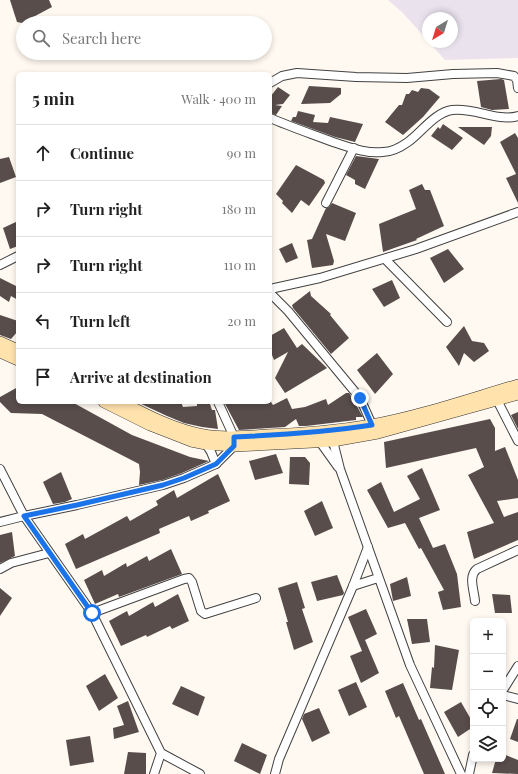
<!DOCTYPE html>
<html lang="en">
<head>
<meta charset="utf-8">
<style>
  body { margin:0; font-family:"Playfair Display",serif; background:#f2f2f2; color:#222 }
  .controls { position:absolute; right:12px; bottom:12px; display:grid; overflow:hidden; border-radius:6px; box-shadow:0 2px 6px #0003 }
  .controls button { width:36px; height:36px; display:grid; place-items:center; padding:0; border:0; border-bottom:1px solid #e0e0e0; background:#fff; color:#222; font:20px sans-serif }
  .compass { position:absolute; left:422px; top:12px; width:36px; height:36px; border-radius:50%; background:#fff; box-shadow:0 2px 6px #0003; rotate:218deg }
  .stop { position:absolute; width:12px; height:12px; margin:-9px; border:3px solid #1a73e8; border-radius:50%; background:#fff }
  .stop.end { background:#1a73e8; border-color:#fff; box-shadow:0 1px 4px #0008 }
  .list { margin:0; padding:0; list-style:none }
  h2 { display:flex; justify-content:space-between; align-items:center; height:52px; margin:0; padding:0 16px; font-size:17px }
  h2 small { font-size:13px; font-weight:400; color:#767676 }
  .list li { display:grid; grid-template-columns:26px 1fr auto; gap:12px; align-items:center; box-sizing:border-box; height:56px; padding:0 16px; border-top:1px solid #e0e0e0 }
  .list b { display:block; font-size:15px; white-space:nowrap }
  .list em { font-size:13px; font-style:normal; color:#767676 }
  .icon { flex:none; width:22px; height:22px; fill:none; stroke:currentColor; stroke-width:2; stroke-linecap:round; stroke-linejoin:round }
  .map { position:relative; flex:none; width:518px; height:774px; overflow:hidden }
  .search { position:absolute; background:#fff; box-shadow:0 2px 6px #0003; left:16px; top:16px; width:256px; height:44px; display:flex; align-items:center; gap:10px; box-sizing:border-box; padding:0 14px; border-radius:22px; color:#767676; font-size:15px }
  .panel { position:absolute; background:#fff; box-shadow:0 2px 6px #0003; left:16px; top:72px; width:256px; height:332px; border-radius:6px }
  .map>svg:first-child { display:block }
</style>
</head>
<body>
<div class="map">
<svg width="518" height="774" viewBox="0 0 518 774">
  <rect width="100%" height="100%" fill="#fff9f1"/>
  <polygon fill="#eae3ee" points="388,0 518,0 518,58 445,60 429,42 452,42 452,18 428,18 428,41 402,12"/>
  <g fill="#584d4b">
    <polygon points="10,0 49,0 52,7 22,23 17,22"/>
    <polygon points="501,79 504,80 509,109 492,110 481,107 477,81"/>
    <polygon points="309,86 341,88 341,94 330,103 301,104"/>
    <polygon points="278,87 290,95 283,104 275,105 282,106 276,115 270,113 270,97"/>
    <polygon points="421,88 429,89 440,97 423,117 403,135 385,122 399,105 402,105 406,94 409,94 412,90 418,92"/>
    <polygon points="298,111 315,115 313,122 328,123 330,117 363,124 355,142 335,137 291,121 293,117 296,117"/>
    <polygon points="443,124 463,138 452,150 431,136 438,127 440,129"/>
    <polygon points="458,127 492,127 491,136 484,145"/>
    <polygon points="515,133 518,138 518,203 506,178 516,174 500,142"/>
    <polygon points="356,156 379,159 365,189 355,184 355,180 346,175"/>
    <polygon points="9,157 16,177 0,183 0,159"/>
    <polygon points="296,165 324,180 325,183 309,206 301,200 292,213 282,203 283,201 276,194"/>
    <polygon points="422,184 425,190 430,190 444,226 416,239 417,240 383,252 379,224 416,209 409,190"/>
    <polygon points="332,203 356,213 345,241 326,234 334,261 333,265 312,268 307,240 312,239 326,208 329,207"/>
    <polygon points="18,221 18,246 10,249 3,228"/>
    <polygon points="292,243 298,258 286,263 279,249"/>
    <polygon points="448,249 464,269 444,283 430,258"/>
    <polygon points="0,278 18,287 18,300 11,296 9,302 0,296"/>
    <polygon points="392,280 400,298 384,307 372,289"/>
    <polygon points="310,291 311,296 331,314 330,315 349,338 331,354 293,308 292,305"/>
    <polygon points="0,315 18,321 18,331 11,339 0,335"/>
    <polygon points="464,326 472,341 484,343 489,351 474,362 464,353 459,366 446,347"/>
    <polygon points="284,328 297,348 302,344 327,368 285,393 275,378 288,352 274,360 270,350 270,336"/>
    <polygon points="377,353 393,374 375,394 357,370"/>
    <polygon points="18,387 18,402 72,402 132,435 190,457 209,461 182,473 162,480 139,485 140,472 139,464 42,414 11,413 0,402 0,397"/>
    <polygon points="346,393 349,393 351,396 363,417 356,417 356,420 306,426 299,426 296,419 285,427 239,430 224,402 271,402 273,405 287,398 292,409 305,407 326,399 328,405"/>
    <polygon points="137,402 181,402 183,407 197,406 197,403 210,404 212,410 215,410 218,429 202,427 184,423 167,416"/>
    <polygon points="518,412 518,429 511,415"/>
    <polygon points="490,419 495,428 495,451 505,447 518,480 518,498 497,501 504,517 518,512 518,540 474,559 467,532 494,523 468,475 484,467 476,448 386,468 384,442"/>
    <polygon points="276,454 283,473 255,480 249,461"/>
    <polygon points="290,457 305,457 310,463 309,485 289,484"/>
    <polygon points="422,468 440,510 419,518 433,548 445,544 457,574 461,607 443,610 438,592 444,590 421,548 419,549 405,523 388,528 367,490 381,482 394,512 420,499 407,476"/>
    <polygon points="61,472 72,499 65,502 53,504 43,482"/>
    <polygon points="218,474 230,501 208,511 209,513 191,521 189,516 159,529 160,533 76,569 65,544 83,534 85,539 127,516 130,521 158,505 156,501 174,490 177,498"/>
    <polygon points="322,501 333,528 315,536 304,511"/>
    <polygon points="12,532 15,556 0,563 0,535"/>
    <polygon points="171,549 182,574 119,597 118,594 95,604 84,580 102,570 104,576 126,563 127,567 147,556 149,561"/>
    <polygon points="337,575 344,593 343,595 317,601 311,582"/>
    <polygon points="407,577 411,596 393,601 390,584"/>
    <polygon points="297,582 305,608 302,609 313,642 294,650 286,622 288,622 278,588"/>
    <polygon points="0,588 12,598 0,616"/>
    <polygon points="178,594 189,621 172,629 170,626 147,637 146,635 121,646 109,621 127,611 129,616 153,602 155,607"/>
    <polygon points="492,594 510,595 512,613 495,613"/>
    <polygon points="366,609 377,634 365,640 379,673 361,683 350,656 362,651 348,617"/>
    <polygon points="407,619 427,619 430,642 412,644"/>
    <polygon points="435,645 459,650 452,690 430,688 432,667 434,668"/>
    <polygon points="105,674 118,698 99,711 86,686"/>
    <polygon points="356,682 367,707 349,716 338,690"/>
    <polygon points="403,683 419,720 421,719 445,774 424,774 399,716 396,718 385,691"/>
    <polygon points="181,686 205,697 198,716 172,704"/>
    <polygon points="128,701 139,732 114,739 113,728 124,725 117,706"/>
    <polygon points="461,702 473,723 473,727 458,737 444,712"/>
    <polygon points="319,708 330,733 312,742 302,719 304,714"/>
    <polygon points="517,719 518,719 518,742 510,739"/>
    <polygon points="90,736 94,762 70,766 66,740"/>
    <polygon points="242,743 267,755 260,774 234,761"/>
    <polygon points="128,752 146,753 146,774 124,774"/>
    <polygon points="503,754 518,760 518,774 492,773 496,759 503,759"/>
  </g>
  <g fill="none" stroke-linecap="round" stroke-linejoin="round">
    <g stroke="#424242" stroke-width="10">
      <g id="minor">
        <polyline points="270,83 282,76 297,73 356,77 407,78 453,74 497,73 514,76 517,80 518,88"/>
        <path d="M 270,118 C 291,127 312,134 333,142 C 349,147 366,154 383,152 C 392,152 401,147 408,142 C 422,132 434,113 452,110 C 475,107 496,122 518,116"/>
        <polyline points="326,203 354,148"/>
        <polyline points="385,259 447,322"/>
        <polyline points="0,265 18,256"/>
        <polyline points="270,289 320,278 416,249 518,212"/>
        <polyline points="270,293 288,311 360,398 372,425"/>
        <polyline points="497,400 518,441"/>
        <polyline points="332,437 340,469 410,665 461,774"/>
        <polyline points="318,439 338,467"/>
        <polyline points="206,444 211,452 216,464"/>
        <polyline points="0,469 24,516 92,613 161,753 154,774"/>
        <polyline points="0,522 24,516 77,505 163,485 184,478 216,464 234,446 234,437 218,402"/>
        <polyline points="0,569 11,563 49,553"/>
        <polyline points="353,586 378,578"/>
        <path d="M 475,601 C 474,590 468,576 477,569 L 518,550"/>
        <polyline points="92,613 184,579 189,578 192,582 201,611 205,614 256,598"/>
        <polyline points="503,690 518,666"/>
        <polyline points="503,695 518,699"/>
        <polyline points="161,753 200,774"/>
        <polyline points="275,774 279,759 353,586 368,547"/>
        <polyline points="469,774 473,755"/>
      </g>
    </g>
    <g stroke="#313131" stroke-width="12">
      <g id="secondary">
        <polyline points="0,342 18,350"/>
        <polyline points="0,352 18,360"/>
        <polyline points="104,402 150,425 191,441 206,444 234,446 333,441 378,433 518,394"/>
        <path d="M 121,402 C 143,413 167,426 191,432 C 215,439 242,437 266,435 C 302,434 337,431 372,425 C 421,416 470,399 518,385"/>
      </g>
    </g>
    <use href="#minor" stroke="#fff" stroke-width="8"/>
    <use href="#secondary" stroke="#ffe2ac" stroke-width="11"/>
  </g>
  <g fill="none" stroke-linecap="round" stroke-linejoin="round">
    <path stroke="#1a73e8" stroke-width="5" d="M 92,613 L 24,516 L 77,505 L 163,485 L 184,478 L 216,464 L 234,446 L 234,437 C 280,435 326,432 372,425 L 360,398"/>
  </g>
</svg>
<div class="controls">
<button>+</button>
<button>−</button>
<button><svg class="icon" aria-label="locate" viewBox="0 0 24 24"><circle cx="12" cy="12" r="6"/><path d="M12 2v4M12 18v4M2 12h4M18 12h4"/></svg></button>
<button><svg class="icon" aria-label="layers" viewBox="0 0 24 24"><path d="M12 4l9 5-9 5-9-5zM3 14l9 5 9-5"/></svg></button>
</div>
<svg class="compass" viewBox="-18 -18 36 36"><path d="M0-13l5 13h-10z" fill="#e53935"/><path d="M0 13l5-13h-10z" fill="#767676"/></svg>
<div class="stop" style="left:92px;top:613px"></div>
<div class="stop end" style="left:360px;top:398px"></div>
<div class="search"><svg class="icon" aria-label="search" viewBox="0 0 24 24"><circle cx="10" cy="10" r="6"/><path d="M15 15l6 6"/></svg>Search here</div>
<section class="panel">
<h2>5 min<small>Walk · 400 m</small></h2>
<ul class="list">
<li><svg class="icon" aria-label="ahead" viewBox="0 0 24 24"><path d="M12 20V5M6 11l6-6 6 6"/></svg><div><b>Continue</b></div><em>90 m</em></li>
<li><svg class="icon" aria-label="right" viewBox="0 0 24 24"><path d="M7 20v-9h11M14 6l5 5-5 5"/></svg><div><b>Turn right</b></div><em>180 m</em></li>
<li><svg class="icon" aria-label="right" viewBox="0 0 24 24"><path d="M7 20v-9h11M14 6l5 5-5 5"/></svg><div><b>Turn right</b></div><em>110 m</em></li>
<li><svg class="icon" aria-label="left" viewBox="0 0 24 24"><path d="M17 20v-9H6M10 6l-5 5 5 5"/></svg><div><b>Turn left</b></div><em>20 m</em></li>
<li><svg class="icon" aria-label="arrive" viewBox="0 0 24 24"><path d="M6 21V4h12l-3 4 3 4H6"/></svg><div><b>Arrive at destination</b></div></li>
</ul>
</section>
</div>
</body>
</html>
